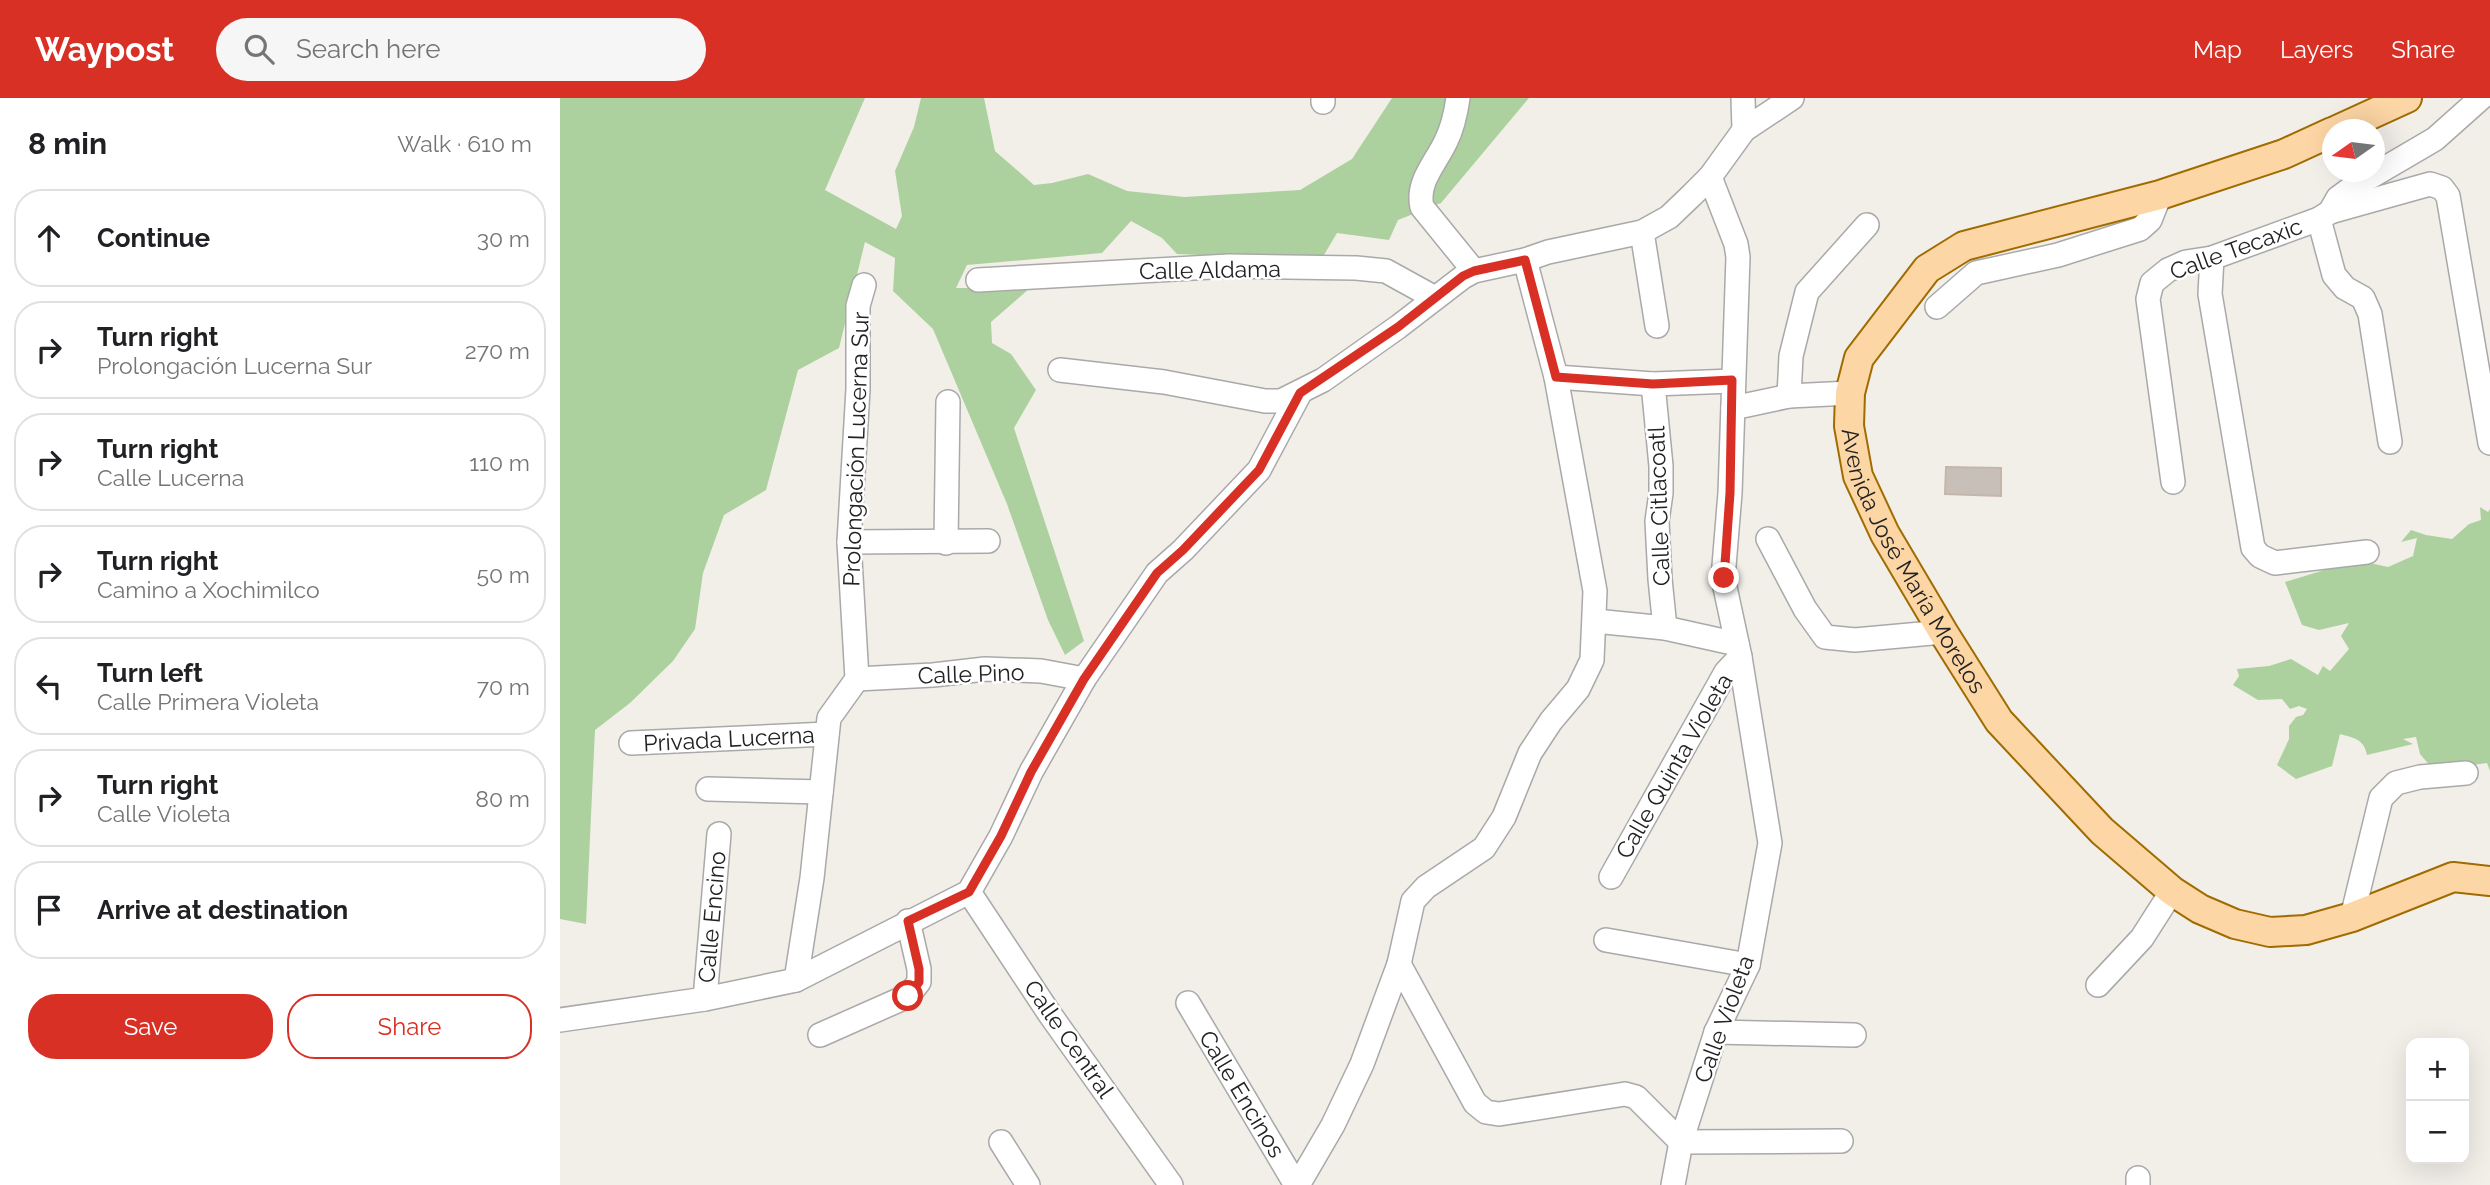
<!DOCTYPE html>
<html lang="en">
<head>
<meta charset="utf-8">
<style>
  body { margin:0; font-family:Raleway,sans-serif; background:#f6f6f6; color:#202124 }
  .controls { position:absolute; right:21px; bottom:21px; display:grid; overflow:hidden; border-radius:14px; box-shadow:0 7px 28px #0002 }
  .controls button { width:63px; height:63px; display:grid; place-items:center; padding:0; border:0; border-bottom:2px solid #e0e0e0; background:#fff; color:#202124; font:35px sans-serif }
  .compass { position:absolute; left:1762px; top:21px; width:63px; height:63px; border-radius:50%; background:#fff; box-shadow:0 7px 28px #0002; rotate:256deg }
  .stop { position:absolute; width:21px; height:21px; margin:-16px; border:5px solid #d93025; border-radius:50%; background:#fff }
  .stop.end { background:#d93025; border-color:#fff; box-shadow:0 2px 7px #0008 }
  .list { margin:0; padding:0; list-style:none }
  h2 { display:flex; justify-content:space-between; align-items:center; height:91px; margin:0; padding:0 28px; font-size:30px }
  h2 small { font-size:23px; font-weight:400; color:#757577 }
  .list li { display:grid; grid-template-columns:46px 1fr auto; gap:21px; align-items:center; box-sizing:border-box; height:98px; margin:0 14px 14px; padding:0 14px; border:2px solid #e0e0e0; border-radius:28px }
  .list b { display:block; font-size:26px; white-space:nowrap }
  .list p { margin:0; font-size:23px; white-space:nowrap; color:#757577 }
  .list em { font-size:23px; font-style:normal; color:#757577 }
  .actions { display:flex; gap:14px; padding:21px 28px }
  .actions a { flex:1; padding:16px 0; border:2px solid #d93025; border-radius:28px; text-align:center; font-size:24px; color:#d93025 }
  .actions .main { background:#d93025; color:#fff }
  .icon { flex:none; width:38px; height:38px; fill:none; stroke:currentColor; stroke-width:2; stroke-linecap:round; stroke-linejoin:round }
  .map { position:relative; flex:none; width:1930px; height:1087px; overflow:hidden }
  header { display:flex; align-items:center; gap:42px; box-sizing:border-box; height:98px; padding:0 35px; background:#d93025; color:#fff }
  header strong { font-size:33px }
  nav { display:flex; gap:38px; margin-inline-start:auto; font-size:24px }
  .search { width:490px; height:63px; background:#f6f6f6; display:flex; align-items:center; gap:18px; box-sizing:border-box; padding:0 24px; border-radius:38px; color:#757577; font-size:26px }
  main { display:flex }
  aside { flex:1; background:#fff }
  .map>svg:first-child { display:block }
</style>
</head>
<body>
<header>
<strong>Waypost</strong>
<div class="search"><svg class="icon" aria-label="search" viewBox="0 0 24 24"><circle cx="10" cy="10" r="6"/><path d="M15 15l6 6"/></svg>Search here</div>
<nav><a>Map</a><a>Layers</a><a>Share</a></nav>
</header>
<main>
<aside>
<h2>8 min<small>Walk · 610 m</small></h2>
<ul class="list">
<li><svg class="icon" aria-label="ahead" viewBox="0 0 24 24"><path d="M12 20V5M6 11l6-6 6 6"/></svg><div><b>Continue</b></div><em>30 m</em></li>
<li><svg class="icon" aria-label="right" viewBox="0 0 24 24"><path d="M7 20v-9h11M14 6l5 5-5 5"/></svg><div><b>Turn right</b><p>Prolongación Lucerna Sur</p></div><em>270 m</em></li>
<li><svg class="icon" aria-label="right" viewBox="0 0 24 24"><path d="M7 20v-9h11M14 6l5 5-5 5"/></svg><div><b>Turn right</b><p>Calle Lucerna</p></div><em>110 m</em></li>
<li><svg class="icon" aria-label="right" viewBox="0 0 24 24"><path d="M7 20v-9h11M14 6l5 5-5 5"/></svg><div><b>Turn right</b><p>Camino a Xochimilco</p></div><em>50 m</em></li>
<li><svg class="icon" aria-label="left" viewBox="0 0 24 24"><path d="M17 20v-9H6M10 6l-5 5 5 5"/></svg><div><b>Turn left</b><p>Calle Primera Violeta</p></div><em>70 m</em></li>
<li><svg class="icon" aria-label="right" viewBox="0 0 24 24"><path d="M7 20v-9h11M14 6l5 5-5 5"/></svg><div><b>Turn right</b><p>Calle Violeta</p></div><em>80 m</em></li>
<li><svg class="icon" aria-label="arrive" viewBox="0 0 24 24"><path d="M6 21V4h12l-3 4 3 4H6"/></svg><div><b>Arrive at destination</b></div></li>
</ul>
<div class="actions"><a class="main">Save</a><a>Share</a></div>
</aside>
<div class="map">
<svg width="1930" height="1087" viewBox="0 0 1930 1087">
  <rect width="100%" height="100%" fill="#f2efe9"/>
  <g fill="#add19e">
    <polygon points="0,0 305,0 265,92 336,131 342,118 335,73 354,29 361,0 424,0 435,53 474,87 492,85 528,76 567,93 624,99 740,92 792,61 832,0 969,0 881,105 838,122 829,142 777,135 761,162 617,156 602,140 571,123 542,155 407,167 396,190 470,190 431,224 432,245 451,256 476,292 454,330 524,543 505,557 488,522 447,406 373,231 333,193 335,160 305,144 279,250 238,272 206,392 164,417 143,475 135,531 113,563 70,605 35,632 26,826 0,821"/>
    <path d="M 1920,409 L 1928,414 L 1930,411 L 1930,673 L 1927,665 L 1883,671 L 1871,669 L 1860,656 L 1856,639 L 1843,641 L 1853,646 L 1807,657 C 1804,641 1794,640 1780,636 L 1772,668 L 1736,681 L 1717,667 L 1729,641 L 1729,628 L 1736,619 L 1743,617 L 1747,611 L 1739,608 L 1730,611 L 1722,601 L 1698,602 L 1673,587 L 1679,578 L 1677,571 L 1709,568 L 1731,561 L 1758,577 L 1763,568 L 1770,573 L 1789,551 L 1781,538 L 1789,525 L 1759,532 L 1742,527 L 1725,484 L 1797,462 L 1828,469 L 1853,458 L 1857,440 L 1841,444 L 1851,432 L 1866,437 L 1892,441 L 1909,426 L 1921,422 Z"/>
  </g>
  <polygon fill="#c7bfb8" stroke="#c4b6ab" stroke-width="2" points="1386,369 1441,370 1441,398 1385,396"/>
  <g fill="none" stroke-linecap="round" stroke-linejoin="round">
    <g stroke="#a9a9a9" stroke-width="26">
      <g id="minor">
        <path d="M 898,0 C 896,14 892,31 886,43 C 876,65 856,84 862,109 L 914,173"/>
        <polyline points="1183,0 1184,32"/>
        <polyline points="763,4 763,0"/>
        <polyline points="1770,114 1870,86 1882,90 1888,98 1930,345"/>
        <polyline points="1759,121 1774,177 1785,190 1803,200 1810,216 1830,344"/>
        <polyline points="1082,134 1097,228"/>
        <polyline points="1652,160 1650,196 1693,450 1700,458 1715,465 1807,454"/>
        <polyline points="418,182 669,168 796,170 826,173 875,200"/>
        <polyline points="1377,209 1416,175 1498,157 1580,131 1590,122 1600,97"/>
        <polyline points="500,272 604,284 705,303 721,303 763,282 838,229 903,179 914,173 965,162 988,154 1082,134 1109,119 1132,97 1150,79 1184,32 1232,0"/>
        <polyline points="996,279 1093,286 1173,283"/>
        <polyline points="1093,286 1101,368 1101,395 1097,423 1100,481 1105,530"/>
        <polyline points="1229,298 1231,258 1247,194 1307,127"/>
        <polyline points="1173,310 1229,298 1290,295"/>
        <polyline points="1613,384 1588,201 1592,185 1608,172 1626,164 1652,160 1759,121 1770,114 1778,100 1793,89 1875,41 1921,0"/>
        <polyline points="1208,441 1245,511 1265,539 1295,542 1383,534"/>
        <polyline points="289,444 428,443"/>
        <polyline points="386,445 388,304"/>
        <polyline points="1035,523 1105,530 1177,546"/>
        <polyline points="297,581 373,577 425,571 481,573 524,581"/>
        <polyline points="71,645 267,636"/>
        <polyline points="148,691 261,694"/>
        <polyline points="1051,779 1166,574 1180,559"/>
        <polyline points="409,794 489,915 611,1087"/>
        <polyline points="1792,819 1821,700 1836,685 1860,679 1906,675"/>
        <polyline points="1046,842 1188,867"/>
        <polyline points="839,866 915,1005 926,1014 939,1016 1065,996 1076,999 1121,1044 1281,1043"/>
        <polyline points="236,882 252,780 269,620 297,581 289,444 298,291 298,208 304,187"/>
        <polyline points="1538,887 1582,840 1612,793"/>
        <polyline points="145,901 159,736"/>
        <polyline points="628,905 736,1087"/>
        <polyline points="0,922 145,901 236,882 409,794 441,738 471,674 524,581 597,475 623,452 699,372 740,295"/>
        <polyline points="1156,934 1294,937"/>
        <polyline points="260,937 348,898 359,884 359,871 348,823"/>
        <polyline points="441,1044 468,1087"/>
        <polyline points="738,1087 773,1027 802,966 839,866 853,803 866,789 924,750 944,719 970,655 991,623 1018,591 1032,562 1035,493 996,279 965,162"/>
        <polyline points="1113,1087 1121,1044 1156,934 1188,867 1210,745 1180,559 1163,480 1170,395 1178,159 1176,146 1150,79"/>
        <polyline points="1578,1087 1578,1080"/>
      </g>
    </g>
    <g stroke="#a06b00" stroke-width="32">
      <g id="major">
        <polyline points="1777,32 1847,0"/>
        <path id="s1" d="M 1772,34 L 1724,56 L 1600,97 L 1404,148 L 1367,171 L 1299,260 L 1290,295 L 1289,328 L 1298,378 L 1325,436 L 1383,534 L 1439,623 L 1542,733 L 1612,793 L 1640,811 L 1675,826 L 1710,834 L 1746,832 L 1792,819 L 1893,779 L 1930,783"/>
      </g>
    </g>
    <use href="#minor" stroke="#fff" stroke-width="23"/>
    <use href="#major" stroke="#fcd6a4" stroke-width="28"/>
  </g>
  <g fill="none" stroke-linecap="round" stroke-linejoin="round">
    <polyline stroke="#d93025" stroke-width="9" points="348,898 359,884 359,871 348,823 409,794 441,738 471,674 524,581 597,475 623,452 699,372 740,295 838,229 903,178 914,173 965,162 996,279 1093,286 1172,282 1170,395 1164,480"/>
  </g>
  <g text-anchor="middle" stroke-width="5" stroke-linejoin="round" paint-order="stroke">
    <g font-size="23" fill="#222" stroke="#fff">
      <text transform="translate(1676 151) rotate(-20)" y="8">Calle Tecaxic</text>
      <text transform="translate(650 172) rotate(-1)" y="8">Calle Aldama</text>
      <text transform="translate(296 351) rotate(-88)" y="8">Prolongación Lucerna Sur</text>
      <text transform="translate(1099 408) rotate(-92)" y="8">Calle Citlacoatl</text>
      <text dy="8" stroke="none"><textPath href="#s1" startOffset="761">Avenida José María Morelos</textPath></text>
      <text transform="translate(411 576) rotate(-2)" y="8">Calle Pino</text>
      <text transform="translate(169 641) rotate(-3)" y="8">Privada Lucerna</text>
      <text transform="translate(1114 668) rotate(-60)" y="8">Calle Quinta Violeta</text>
      <text transform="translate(152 819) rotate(-85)" y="8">Calle Encino</text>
      <text transform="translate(1164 921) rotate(-70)" y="8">Calle Violeta</text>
      <text transform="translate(509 941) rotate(55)" y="8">Calle Central</text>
      <text transform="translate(682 996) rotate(59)" y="8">Calle Encinos</text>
    </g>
  </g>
</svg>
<div class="controls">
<button>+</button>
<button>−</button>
</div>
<svg class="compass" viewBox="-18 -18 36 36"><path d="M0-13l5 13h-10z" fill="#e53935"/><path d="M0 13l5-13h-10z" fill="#757577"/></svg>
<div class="stop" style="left:348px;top:898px"></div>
<div class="stop end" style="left:1164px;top:480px"></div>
</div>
</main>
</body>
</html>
